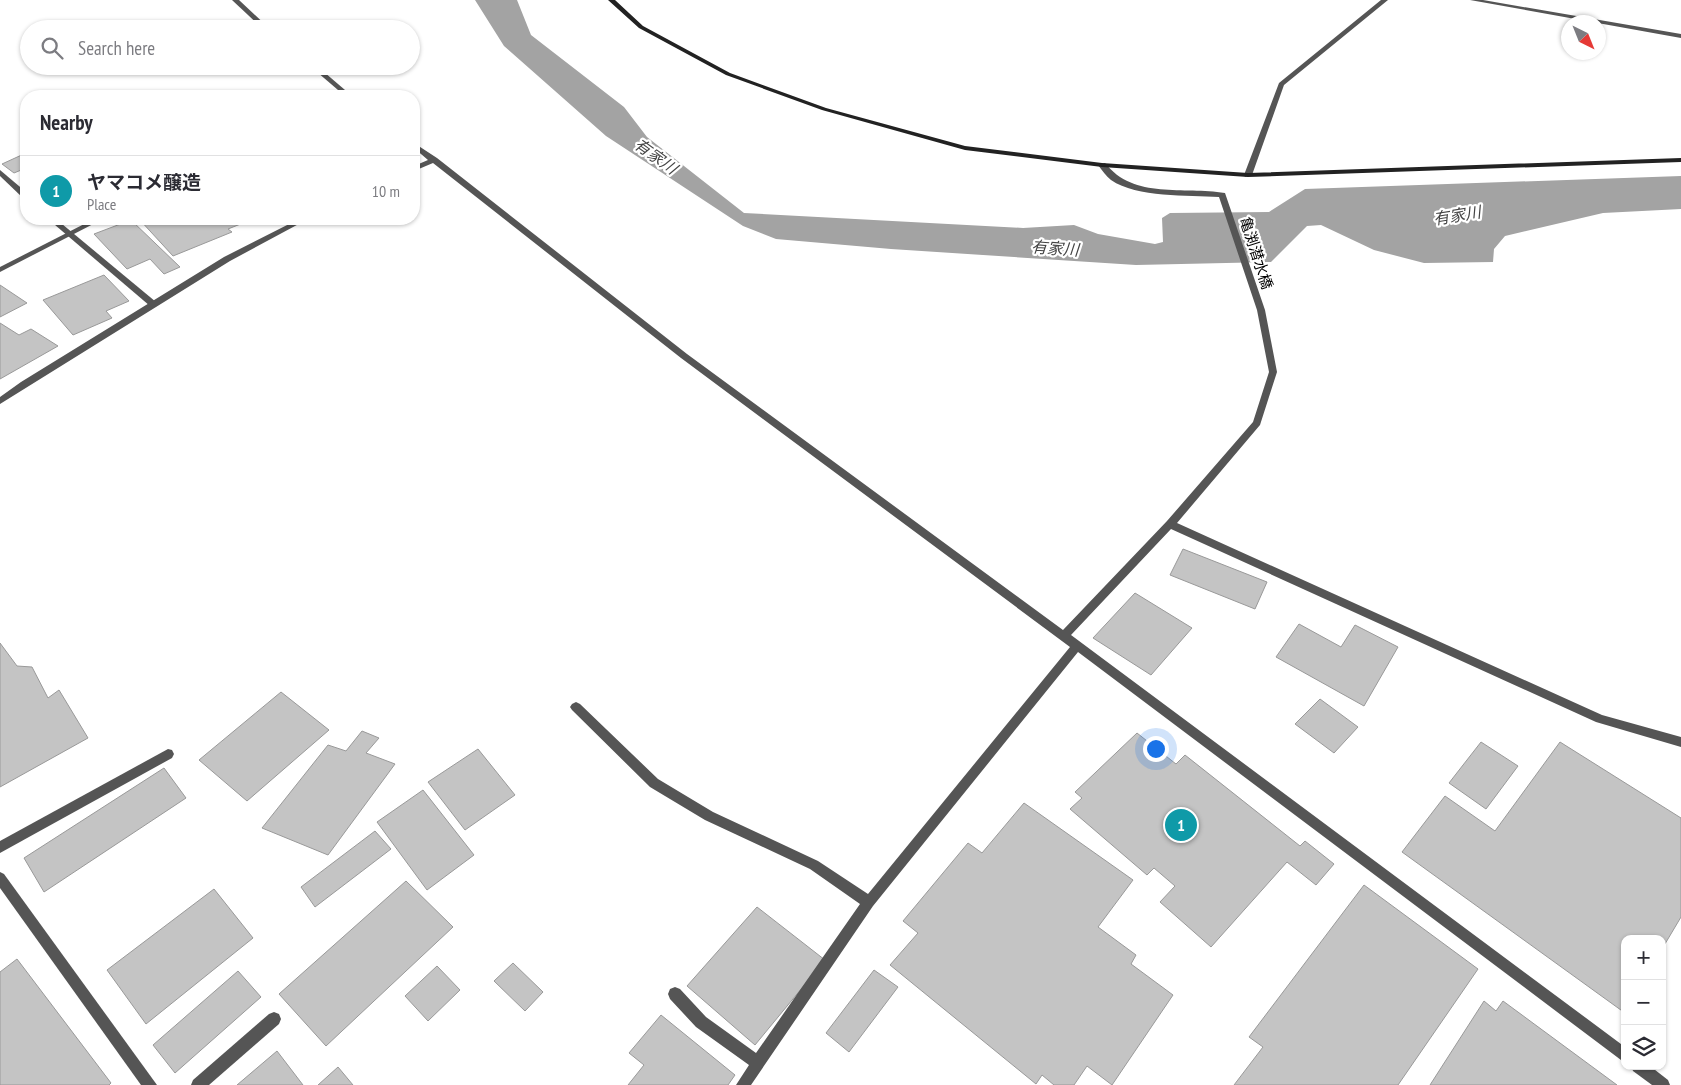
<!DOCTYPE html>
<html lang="en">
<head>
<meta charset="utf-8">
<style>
  body { margin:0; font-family:"PT Sans Narrow","Noto Sans JP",sans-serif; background:#f7f7f7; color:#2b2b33 }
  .controls { position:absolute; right:15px; bottom:15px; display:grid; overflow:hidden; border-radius:10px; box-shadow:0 1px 4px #0004 }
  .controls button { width:45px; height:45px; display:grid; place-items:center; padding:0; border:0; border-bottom:1px solid #e1e1e2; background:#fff; color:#2b2b33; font:25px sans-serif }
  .compass { position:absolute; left:1561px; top:15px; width:45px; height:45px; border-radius:50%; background:#fff; box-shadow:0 1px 4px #0004; rotate:137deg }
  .you { position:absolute; left:1155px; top:748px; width:18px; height:18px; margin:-12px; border:4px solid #fff; border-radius:50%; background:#1a73e8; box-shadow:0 0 0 8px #1a73e833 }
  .badge { display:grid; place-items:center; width:32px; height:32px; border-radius:50%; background:#1a73e8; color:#fff; font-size:16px; font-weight:700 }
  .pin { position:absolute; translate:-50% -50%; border:2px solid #fff; box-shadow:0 1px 5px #0006 }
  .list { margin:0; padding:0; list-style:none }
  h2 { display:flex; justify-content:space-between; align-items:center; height:65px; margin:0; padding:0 20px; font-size:21px }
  h2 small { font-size:16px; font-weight:400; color:#7c7c81 }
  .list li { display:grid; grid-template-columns:32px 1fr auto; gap:15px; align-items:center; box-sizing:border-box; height:70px; padding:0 20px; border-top:1px solid #e1e1e2 }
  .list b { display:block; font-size:19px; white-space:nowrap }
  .list p { margin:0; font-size:16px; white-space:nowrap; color:#7c7c81 }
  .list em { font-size:16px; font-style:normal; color:#7c7c81 }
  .icon { flex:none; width:28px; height:28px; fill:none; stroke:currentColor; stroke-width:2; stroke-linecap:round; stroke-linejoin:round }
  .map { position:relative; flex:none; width:1681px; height:1085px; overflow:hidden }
  .search { position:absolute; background:#fff; box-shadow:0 1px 4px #0004; left:20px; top:20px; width:400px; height:55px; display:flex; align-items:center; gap:12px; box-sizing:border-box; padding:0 18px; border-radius:28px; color:#7c7c81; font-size:19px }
  .panel { position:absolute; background:#fff; box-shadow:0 1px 4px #0004; left:20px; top:90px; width:400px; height:135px; border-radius:20px }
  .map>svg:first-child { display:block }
</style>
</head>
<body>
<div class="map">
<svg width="1681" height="1085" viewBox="0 0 1681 1085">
  <rect width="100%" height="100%" fill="#fff"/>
  <polygon fill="#a3a3a3" points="475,0 517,0 531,35 624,107 647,137 744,213 1023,228 1074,225 1098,234 1155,244 1163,242 1162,218 1170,213 1269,212 1305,189 1681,176 1681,209 1603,213 1505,236 1494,249 1493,262 1424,263 1374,250 1321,225 1307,226 1271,262 1136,265 891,249 776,239 743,226 606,136 504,46"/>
  <g fill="#c4c4c4" stroke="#999">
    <polygon points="26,153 26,168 14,173 2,164"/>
    <polygon points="139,219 253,219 228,229 232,232 173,256"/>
    <polygon points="131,220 180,267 164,274 150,259 127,269 94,234"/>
    <polygon points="104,275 129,301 106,311 112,318 73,335 43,300"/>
    <polygon points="0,285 27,303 0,317"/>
    <polygon points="0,323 19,335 31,329 58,346 0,379"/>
    <polygon points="1183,549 1267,582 1255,609 1170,575"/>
    <polygon points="1135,593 1192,628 1151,675 1093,638"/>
    <polygon points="1299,624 1341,647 1355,625 1398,647 1364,706 1276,657"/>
    <polygon points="0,643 17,666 32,667 48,698 59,690 88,738 0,787"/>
    <polygon points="281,692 329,730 247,801 199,760"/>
    <polygon points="1320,699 1358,727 1334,753 1295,724"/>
    <polygon points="362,731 379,738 366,753 395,764 328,855 262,828 328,745 346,751"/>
    <polygon points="1137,733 1176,764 1185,755 1300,846 1305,841 1334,864 1316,885 1287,862 1211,947 1160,902 1175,886 1154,868 1147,875 1070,809 1082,798 1075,792"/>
    <polygon points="1481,742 1518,766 1486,809 1449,783"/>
    <polygon points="1560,742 1681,818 1681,917 1662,949 1662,939 1625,939 1625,1013 1402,852 1445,796 1495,831"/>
    <polygon points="478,749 515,795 465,830 428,782"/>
    <polygon points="164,768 186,798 44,892 24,858"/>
    <polygon points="423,790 474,855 427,890 377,822"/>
    <polygon points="1024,803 1133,880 1098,927 1136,955 1131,964 1173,995 1112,1085 1087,1066 1074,1085 1054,1085 1042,1075 1036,1084 890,965 918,933 903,921 968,843 982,853"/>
    <polygon points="375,831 391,849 315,907 301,887"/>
    <polygon points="406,881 453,927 326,1046 279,994"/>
    <polygon points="1364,885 1478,969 1398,1085 1234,1085 1263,1047 1249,1037"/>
    <polygon points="214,889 253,938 146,1024 107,970"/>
    <polygon points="757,907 825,960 755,1045 687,986"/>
    <polygon points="17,959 111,1083 109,1085 0,1085 0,972"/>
    <polygon points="513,963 543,992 525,1011 494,981"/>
    <polygon points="437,966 460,990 428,1021 405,996"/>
    <polygon points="874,970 898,987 849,1052 826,1033"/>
    <polygon points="238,971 261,997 175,1073 153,1045"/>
    <polygon points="1484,1001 1496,1011 1503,1001 1617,1085 1430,1085"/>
    <polygon points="661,1015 735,1075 728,1085 628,1085 644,1065 629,1053"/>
    <polygon points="277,1051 303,1085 237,1085"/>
    <polygon points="338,1067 353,1085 318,1085"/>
  </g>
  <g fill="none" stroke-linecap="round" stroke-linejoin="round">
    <g fill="#555" fill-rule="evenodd">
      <polygon points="0,170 26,192 26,198 23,198 0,176"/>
      <polygon points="48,219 56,219 156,302 156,306 150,306"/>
    </g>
    <g fill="#555" fill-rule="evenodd">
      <polygon points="232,0 239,0 270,29 263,29"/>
      <polygon points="1381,0 1388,0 1284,85 1252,175 1245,177 1244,175 1279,83"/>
      <polygon points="1470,0 1483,0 1681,34 1681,38"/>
      <polygon points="310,66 317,66 352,96 345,96"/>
      <path d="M 414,143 L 437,158 L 687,354 L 1063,630 L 1167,521 L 1253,422 L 1269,372 L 1257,310 L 1219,197 C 1188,195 1137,198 1111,180 C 1106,176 1102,170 1098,165 L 1105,163 C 1134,200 1184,186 1225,193 L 1265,310 L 1277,372 L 1260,425 L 1177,523 L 1602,715 L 1681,737 L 1681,747 L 1596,722 L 1171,529 L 1071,635 L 1625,1047 L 1625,1063 L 1078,652 L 873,906 L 751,1085 L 736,1085 L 749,1065 L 696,1027 L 670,999 L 668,994 L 670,989 L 675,987 L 680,989 L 706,1017 L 756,1053 L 860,904 L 810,869 L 705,820 L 650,787 L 572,710 L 570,707 L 572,704 L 576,702 L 580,704 L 658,779 L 713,812 L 818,861 L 868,894 L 1070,647 L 681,358 L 433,163 L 414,171 L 414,166 L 428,160 L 414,148 Z"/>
      <polygon points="94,219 103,219 0,272 0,267"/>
      <polygon points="299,219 308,219 230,261 0,404 0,397 21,382 224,257"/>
      <polygon points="168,749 172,750 174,754 172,758 0,853 0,841"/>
      <polygon points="0,872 4,874 157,1085 141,1085 0,888"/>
      <polygon points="274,1012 279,1014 281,1019 279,1024 209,1085 191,1085 193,1080 269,1014"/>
      <polygon points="1631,1066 1650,1066 1668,1080 1670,1085 1652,1085 1633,1071"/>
    </g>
    <polygon fill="#222" fill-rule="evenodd" points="608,0 615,0 643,26 730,73 826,108 965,146 1102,163 1248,173 1681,158 1681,162 1248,177 1102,167 965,150 822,110 726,75 639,28"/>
  </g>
  <g text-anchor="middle" stroke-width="4.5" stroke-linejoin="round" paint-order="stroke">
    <g font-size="15" fill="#000" stroke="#fff">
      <text transform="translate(1256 253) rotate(72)" y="5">亀渕潜水橋</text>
    </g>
    <g font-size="16" font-style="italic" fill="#444" stroke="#fff">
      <text transform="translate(656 156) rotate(36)" y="6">有家川</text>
      <text transform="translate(1457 215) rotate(-9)" y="6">有家川</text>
      <text transform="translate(1055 248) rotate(4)" y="6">有家川</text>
    </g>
  </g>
</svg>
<div class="controls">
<button>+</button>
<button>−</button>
<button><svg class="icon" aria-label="layers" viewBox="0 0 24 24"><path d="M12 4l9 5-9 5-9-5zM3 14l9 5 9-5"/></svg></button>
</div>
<svg class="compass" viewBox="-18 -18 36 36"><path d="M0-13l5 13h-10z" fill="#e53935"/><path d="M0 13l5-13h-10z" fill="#7c7c81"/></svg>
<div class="you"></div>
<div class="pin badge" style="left:1181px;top:825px;background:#0f9aa8">1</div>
<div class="search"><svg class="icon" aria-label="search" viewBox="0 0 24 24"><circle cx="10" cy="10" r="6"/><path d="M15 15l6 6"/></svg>Search here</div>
<section class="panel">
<h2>Nearby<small></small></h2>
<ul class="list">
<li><span class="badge" style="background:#0f9aa8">1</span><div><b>ヤマコメ醸造</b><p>Place</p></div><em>10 m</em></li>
</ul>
</section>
</div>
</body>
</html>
